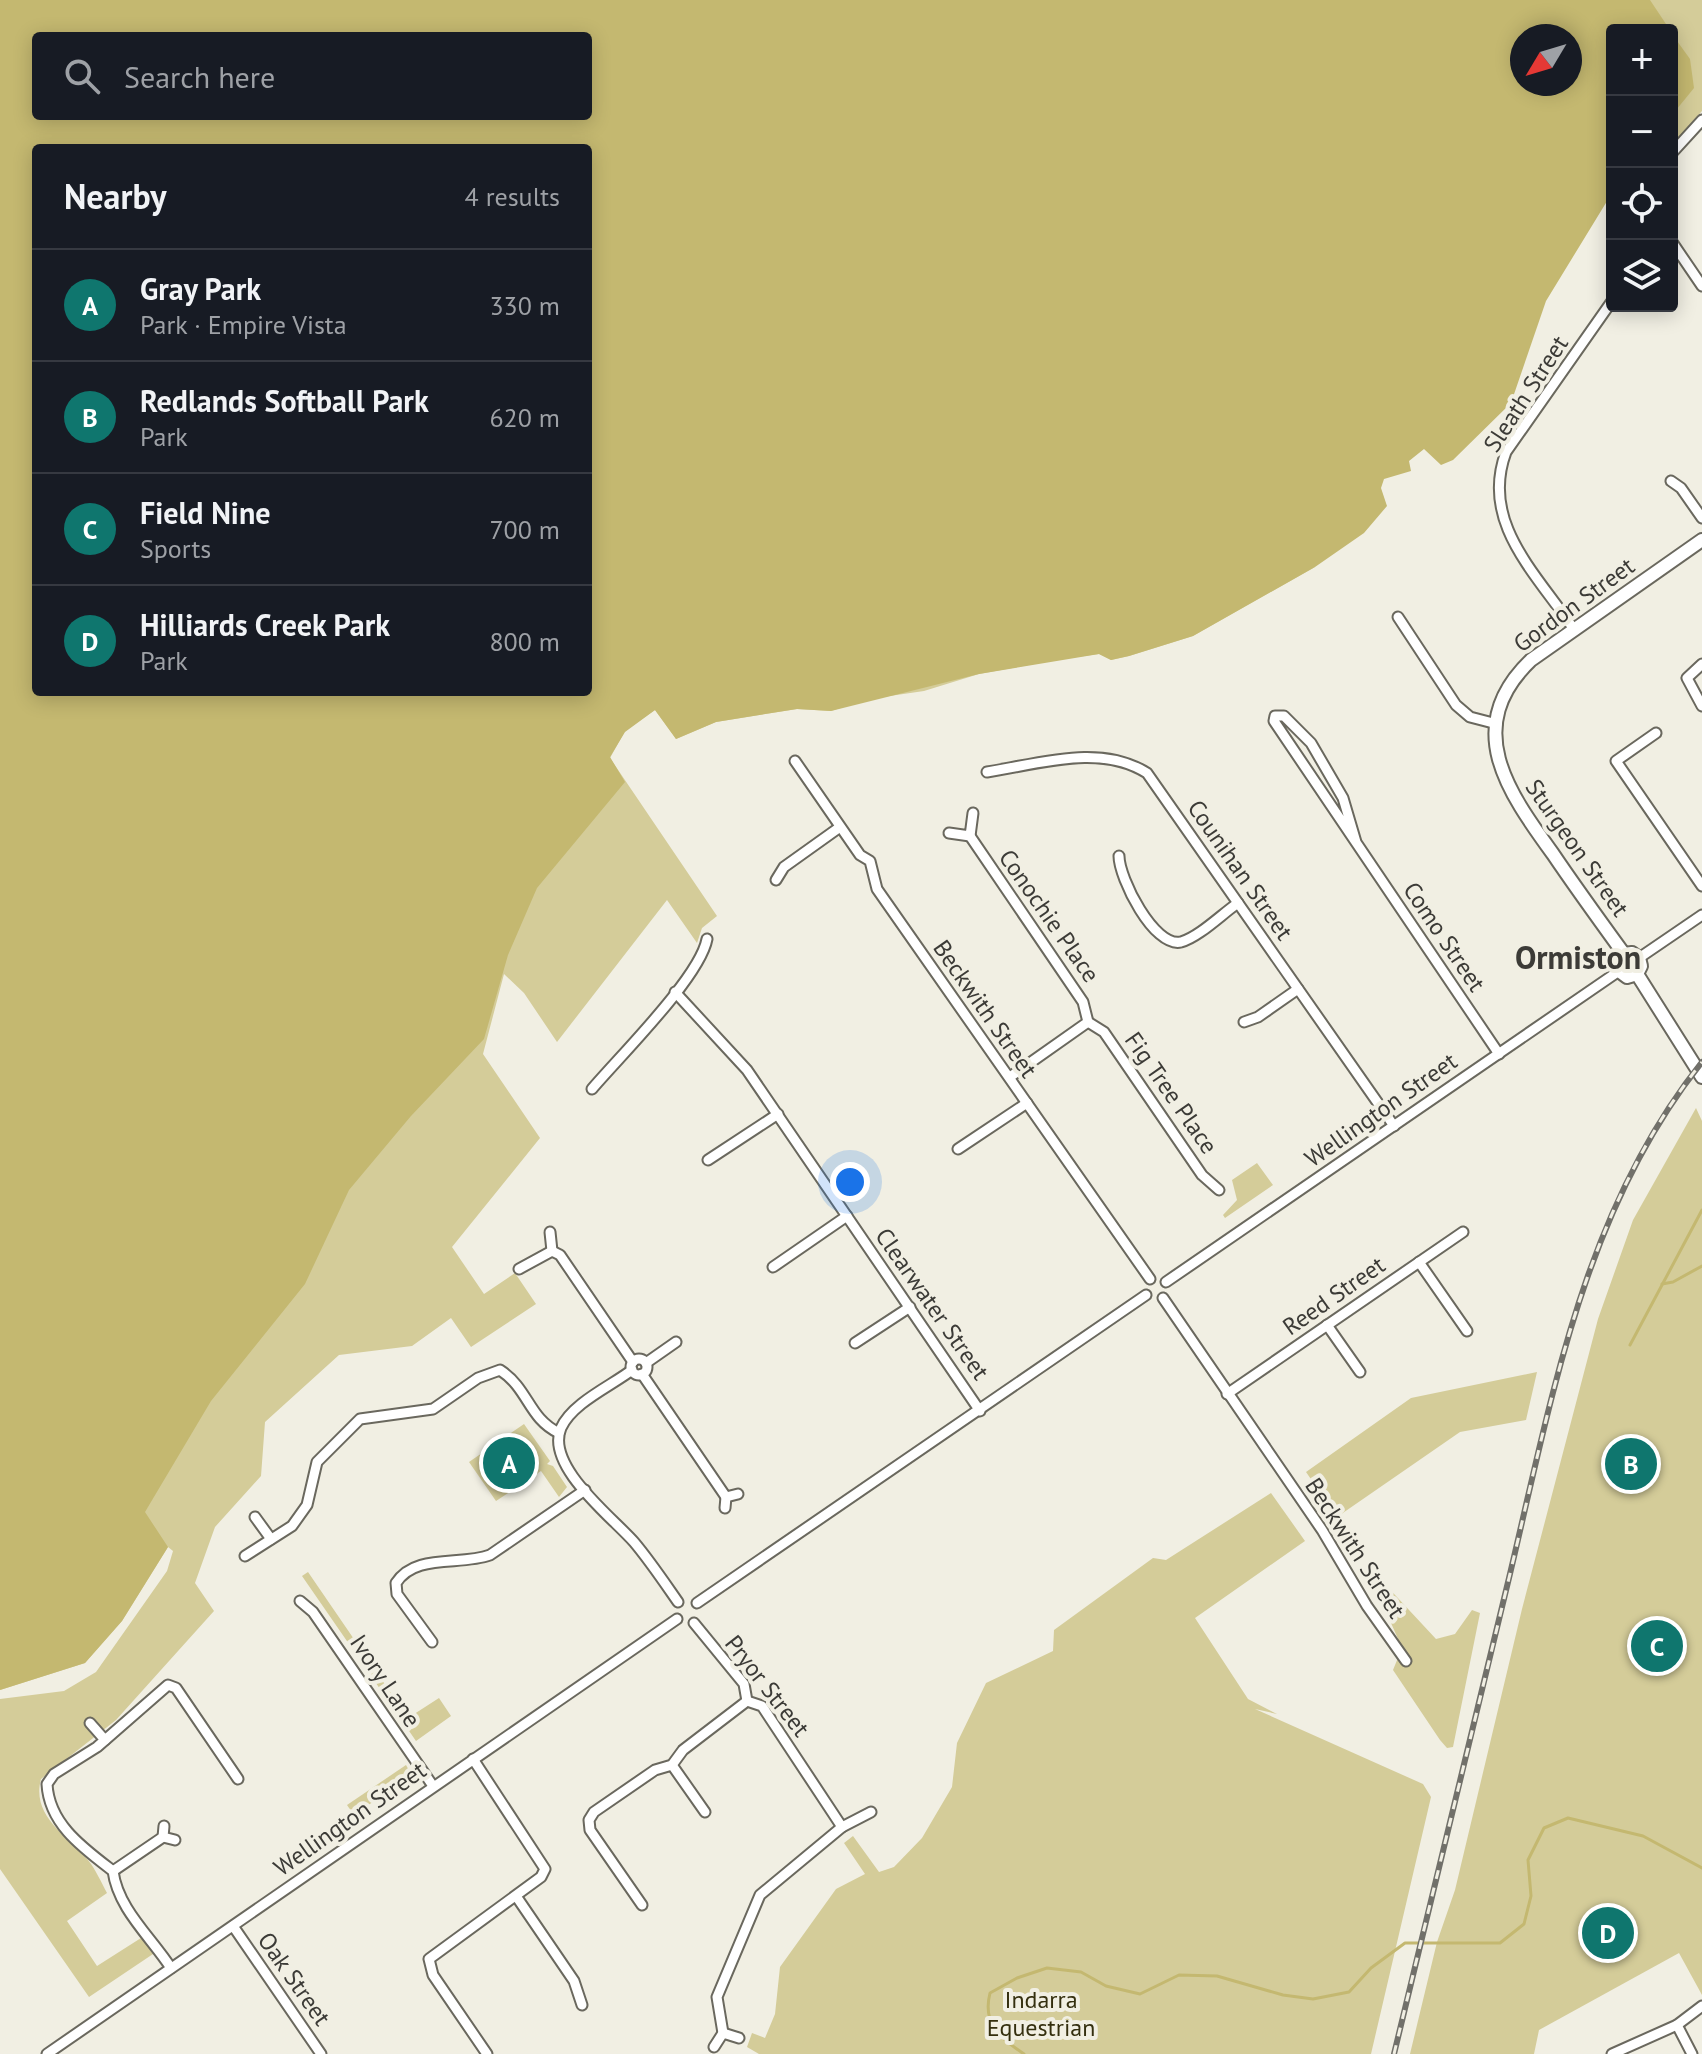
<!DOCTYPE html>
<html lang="en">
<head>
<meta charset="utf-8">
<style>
  body { margin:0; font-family:"PT Sans",sans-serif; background:#20242c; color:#f1f3f6 }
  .controls { position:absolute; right:24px; top:24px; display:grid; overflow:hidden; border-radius:8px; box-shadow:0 4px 20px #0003 }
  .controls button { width:72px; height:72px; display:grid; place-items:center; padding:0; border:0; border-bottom:2px solid #363941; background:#171b24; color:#f1f3f6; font:40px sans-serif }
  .compass { position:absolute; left:1510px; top:24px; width:72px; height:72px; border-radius:50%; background:#171b24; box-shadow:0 4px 20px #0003; rotate:232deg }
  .you { position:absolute; left:850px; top:1182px; width:28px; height:28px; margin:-20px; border:6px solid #fff; border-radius:50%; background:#1a73e8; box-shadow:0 0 0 12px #1a73e833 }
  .badge { display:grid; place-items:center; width:52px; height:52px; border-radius:50%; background:#0f766e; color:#fff; font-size:26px; font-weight:700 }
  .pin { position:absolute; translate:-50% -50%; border:4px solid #fff; box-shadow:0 2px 8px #0006 }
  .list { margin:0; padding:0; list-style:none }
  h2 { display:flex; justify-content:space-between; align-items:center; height:104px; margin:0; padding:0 32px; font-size:34px }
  h2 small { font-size:26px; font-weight:400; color:#9ea1a6 }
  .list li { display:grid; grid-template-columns:52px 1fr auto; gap:24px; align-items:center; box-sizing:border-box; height:112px; padding:0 32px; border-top:2px solid #363941 }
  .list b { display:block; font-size:30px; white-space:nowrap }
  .list p { margin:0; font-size:26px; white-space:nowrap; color:#9ea1a6 }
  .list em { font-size:26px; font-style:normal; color:#9ea1a6 }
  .icon { flex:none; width:44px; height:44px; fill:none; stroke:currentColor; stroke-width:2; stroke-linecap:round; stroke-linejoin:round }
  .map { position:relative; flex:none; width:1702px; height:2054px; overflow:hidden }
  .search { position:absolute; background:#171b24; box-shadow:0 4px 20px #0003; left:32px; top:32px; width:560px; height:88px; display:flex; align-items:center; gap:20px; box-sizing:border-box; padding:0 28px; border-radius:8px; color:#9ea1a6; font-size:30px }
  .panel { position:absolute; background:#171b24; box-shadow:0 4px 20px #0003; left:32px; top:144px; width:560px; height:552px; border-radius:8px }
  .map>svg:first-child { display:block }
</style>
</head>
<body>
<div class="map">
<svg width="1702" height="2054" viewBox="0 0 1702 2054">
  <rect width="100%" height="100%" fill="#f1efe3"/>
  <g fill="#d4cc99">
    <polygon points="1619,0 1702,0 1702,111 1672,145 1672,30 1627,30"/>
    <path d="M 1315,567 L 1193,636 L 1129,656 L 1111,660 L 1099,654 L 1062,659 L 979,674 L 924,691 L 869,699 L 831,711 L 797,709 L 716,722 L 676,739 L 655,710 L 625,731 L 610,758 L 717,916 L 702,928 L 697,943 L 667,900 L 557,1042 L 524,993 L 504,974 L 483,1054 L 540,1138 L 452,1247 L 484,1294 L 515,1273 L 536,1304 L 471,1347 L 451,1318 L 412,1346 L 339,1355 L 265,1422 L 261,1476 L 215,1527 L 195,1583 L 214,1611 L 116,1720 L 41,1779 C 31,1816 67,1835 88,1860 C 96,1870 101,1882 107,1893 L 67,1921 L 97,1966 L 141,1938 L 156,1952 L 89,1997 L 0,1869 L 0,1699 L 64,1691 L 96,1672 L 167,1571 L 173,1551 L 168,1547 L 122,1621 L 85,1663 L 0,1690 L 588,692 Z"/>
    <polygon points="1696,1108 1702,1121 1702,1995 1679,1953 1539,2030 1534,2054 1410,2054 1437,1942 1455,1890 1522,1609 1598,1319 1633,1220"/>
    <polygon points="1257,1163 1273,1185 1225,1218 1223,1215 1237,1200 1232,1180"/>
    <polygon points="1537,1372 1526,1420 1460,1432 1337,1517 1306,1472 1411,1398"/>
    <polygon points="524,1424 550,1461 547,1464 553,1466 567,1487 559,1497 541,1471 496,1501 469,1462"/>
    <polygon points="1271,1493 1305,1541 1195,1618 1248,1699 1277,1714 1255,1709 1423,1784 1431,1797 1371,2054 759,2054 747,2047 752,2033 765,2038 775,2014 780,1967 836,1889 865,1874 844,1843 853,1836 879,1872 894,1867 922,1838 952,1787 957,1743 986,1683 1053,1651 1054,1630 1153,1558 1166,1560"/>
    <polygon points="1369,1567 1436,1639 1455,1634 1472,1610 1480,1613 1453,1747 1447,1748 1440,1740 1393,1670 1402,1648 1384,1607 1362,1573 1363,1568"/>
    <polygon points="308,1572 408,1718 439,1698 451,1716 416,1741 302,1576"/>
    <polygon points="406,1765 410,1772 406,1779 354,1815 347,1805"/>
  </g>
  <g fill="#c4b870" fill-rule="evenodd">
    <path d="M 0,0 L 1650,0 L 1670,30 L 1612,30 L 1612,193 L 1546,301 L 1511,403 L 1453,460 L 1441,465 L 1424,449 L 1409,461 L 1411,471 L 1384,479 L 1381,488 L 1387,506 L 1364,533 L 1315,567 L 1193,636 L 1129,656 L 1111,660 L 1099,654 L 979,674 L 831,711 L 797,709 L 716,722 L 676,739 L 655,710 L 625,732 L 610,757 L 625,782 L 537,888 L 508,955 L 484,1039 L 411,1116 L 349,1190 L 305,1284 L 211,1401 L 145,1512 L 168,1547 L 122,1621 L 85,1663 L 0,1690 ZM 588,36 L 588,116 L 36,116 L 36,36 ZM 1570,36 L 1570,84 L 1522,84 L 1522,36 ZM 36,148 L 588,148 L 588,692 L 36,692 Z"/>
    <polygon points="1672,34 1690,59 1694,88 1672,115"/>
  </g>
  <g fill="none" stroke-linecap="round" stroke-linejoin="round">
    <g stroke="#c4b870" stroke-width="3">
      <polyline points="1662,1284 1673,1282 1702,1266"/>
      <polyline points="1630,1345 1702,1210"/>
      <path d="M 1024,2054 C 1000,2038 982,2024 990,1993 L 1017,1978 L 1047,1968 L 1081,1972 L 1106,1986 L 1140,1994 L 1179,1975 L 1217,1976 L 1283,1995 L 1313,1999 L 1349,1992 L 1371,1968 L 1405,1943 L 1500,1943 L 1524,1924 L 1531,1896 L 1528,1860 L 1544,1828 L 1568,1818 L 1643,1836 L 1702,1868"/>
    </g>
    <g stroke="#6a685e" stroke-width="13">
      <g id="street">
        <polyline points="1672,153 1702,120"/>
        <polyline points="1672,242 1702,286"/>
        <polyline points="1671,481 1681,488 1702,518"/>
        <polyline points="1398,617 1456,705 1470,717 1497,724"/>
        <path d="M 1573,628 C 1535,572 1480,522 1506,452 L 1612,301"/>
        <polyline points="1702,664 1687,678 1702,706"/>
        <polyline points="1656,733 1616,761 1702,886"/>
        <polyline points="795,761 860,855 870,861 877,889 1150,1279"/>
        <path d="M 987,772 C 1039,764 1100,743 1147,773 L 1394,1126"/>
        <polyline points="949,833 970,836 973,813"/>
        <polyline points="970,836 1083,1002 1088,1022 1010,1077"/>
        <polyline points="1356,842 1343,798 1311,743 1284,716 1275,716 1274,721 1499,1054"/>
        <path d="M 1119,856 C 1119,878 1154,948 1181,942 C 1199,937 1222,914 1238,903"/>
        <polyline points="776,880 784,867 840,827"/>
        <polyline points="1639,958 1702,915"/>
        <polyline points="675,992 747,1070 980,1411"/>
        <polyline points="1088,1022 1104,1032 1202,1175 1219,1190"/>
        <polyline points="1244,1022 1258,1017 1298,989"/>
        <path d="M 592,1089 C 620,1056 700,977 707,939"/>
        <polyline points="958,1149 1027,1103"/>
        <polyline points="708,1160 778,1114"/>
        <polyline points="550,1232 552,1251"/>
        <polyline points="1419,1262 1467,1331"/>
        <polyline points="773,1267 847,1216"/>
        <polyline points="519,1269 552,1251 560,1255 633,1362"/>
        <polyline points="1166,1282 1619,971"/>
        <polyline points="1163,1298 1322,1530 1367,1606 1406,1661"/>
        <polyline points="1327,1325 1360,1372"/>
        <polyline points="855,1343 910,1307"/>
        <circle cx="639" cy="1367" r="8"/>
        <polyline points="646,1363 676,1342"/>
        <path d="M 632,1370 C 611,1386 572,1403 561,1428 C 545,1466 612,1517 634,1542 C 650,1561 664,1582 678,1602"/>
        <polyline points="642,1374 726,1497"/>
        <polyline points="1227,1394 1463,1232"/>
        <polyline points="725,1508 726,1497 738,1494"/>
        <polyline points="255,1517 271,1539"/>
        <path d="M 245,1556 L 292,1526 L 307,1505 L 317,1462 L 360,1419 L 433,1409 L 478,1378 L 500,1370 C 529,1389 528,1418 559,1433"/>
        <polyline points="300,1601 313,1612 433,1786"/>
        <polyline points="697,1603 1146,1295"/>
        <polyline points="694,1623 744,1684 747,1701 762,1706 842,1827"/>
        <path d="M 432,1642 L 397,1594 L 396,1583 C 415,1553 460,1566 490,1555 L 585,1490"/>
        <polyline points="90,1723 105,1740"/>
        <polyline points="473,1759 545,1869 541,1877 429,1959 433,1975 487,2054"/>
        <polyline points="672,1765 705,1812"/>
        <polyline points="164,1826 163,1837 175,1840"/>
        <polyline points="113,1871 163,1837"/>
        <polyline points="516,1896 574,1981 582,2005"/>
        <polyline points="642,1905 590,1830 589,1820 594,1812 655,1770 672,1765 683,1750 747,1701"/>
        <polyline points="233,1926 321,2054"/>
        <path d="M 171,1968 C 151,1937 118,1909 113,1871 C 83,1848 49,1824 47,1784 L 54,1774 L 97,1747 L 168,1685 L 176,1688 L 238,1779"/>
        <polyline points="1677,2025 1692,2054"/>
        <polyline points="723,2033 717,1997 760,1895 842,1827 871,1812"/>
        <polyline points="714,2047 723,2033 739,2038"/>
        <polyline points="47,2054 677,1619"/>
        <polyline points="1612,2054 1677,2025 1702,2006"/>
      </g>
    </g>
    <g stroke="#6a685e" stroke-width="16">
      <g id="secondary">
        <path d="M 1624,954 C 1600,921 1576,888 1553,854 C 1508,792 1461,727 1531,660 L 1702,540"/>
        <polyline points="1624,954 1618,962 1619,971 1627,977 1637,974"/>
        <polyline points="1624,954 1632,953 1639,958 1641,966 1637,974"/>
        <polyline points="1637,974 1702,1077"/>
      </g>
    </g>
    <use href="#street" stroke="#fff" stroke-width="9"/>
    <use href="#secondary" stroke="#fff" stroke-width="12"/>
    <g stroke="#71706a" stroke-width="6">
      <path id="rail" d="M 1394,2054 C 1432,1895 1471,1737 1509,1578 C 1552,1398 1583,1211 1702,1062"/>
    </g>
    <use href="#rail" stroke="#f1efe3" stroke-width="3" stroke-dasharray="9" stroke-linecap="butt"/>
  </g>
  <g text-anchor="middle" stroke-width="8" stroke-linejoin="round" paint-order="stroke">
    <g font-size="24" fill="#3c3b37" stroke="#f1efe3">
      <text transform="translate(1526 394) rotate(-57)" y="8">Sleath Street</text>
      <text transform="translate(1574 605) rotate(-36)" y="8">Gordon Street</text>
      <text transform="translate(1577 848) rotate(55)" y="8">Sturgeon Street</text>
      <text transform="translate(1240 870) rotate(55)" y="8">Counihan Street</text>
      <text transform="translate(1049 916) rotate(55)" y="8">Conochie Place</text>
      <text transform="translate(1444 937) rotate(56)" y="8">Como Street</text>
      <text transform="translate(985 1009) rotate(55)" y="8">Beckwith Street</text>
      <text transform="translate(1171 1093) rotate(55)" y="8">Fig Tree Place</text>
      <text transform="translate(1381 1110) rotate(-35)" y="8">Wellington Street</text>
      <text transform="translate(1334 1296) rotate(-35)" y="8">Reed Street</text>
      <text transform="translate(932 1304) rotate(55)" y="8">Clearwater Street</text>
      <text transform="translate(1355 1548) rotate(57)" y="8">Beckwith Street</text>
      <text transform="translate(385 1681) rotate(56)" y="8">Ivory Lane</text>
      <text transform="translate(767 1686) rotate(52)" y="8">Pryor Street</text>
      <text transform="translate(350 1819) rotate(-35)" y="8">Wellington Street</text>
      <text transform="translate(294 1979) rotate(55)" y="8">Oak Street</text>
    </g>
    <g font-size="24" fill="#342f0f" stroke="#f1efe3">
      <text x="1041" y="2008">Indarra<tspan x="1041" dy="28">Equestrian</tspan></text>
    </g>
    <g font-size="32" font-weight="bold" fill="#3c3b37" stroke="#f1efe3">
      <text x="1578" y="969">Ormiston</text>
    </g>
  </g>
</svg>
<div class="controls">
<button>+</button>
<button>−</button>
<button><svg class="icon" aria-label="locate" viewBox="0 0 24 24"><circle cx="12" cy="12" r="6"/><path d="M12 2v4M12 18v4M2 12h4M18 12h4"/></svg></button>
<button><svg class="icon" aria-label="layers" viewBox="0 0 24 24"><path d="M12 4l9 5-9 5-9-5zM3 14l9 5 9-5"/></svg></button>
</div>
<svg class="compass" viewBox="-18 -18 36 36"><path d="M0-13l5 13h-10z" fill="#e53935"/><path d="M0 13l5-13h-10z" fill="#9ea1a6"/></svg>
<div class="you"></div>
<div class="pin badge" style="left:509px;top:1463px">A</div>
<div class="pin badge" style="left:1631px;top:1464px">B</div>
<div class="pin badge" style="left:1657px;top:1646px">C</div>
<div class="pin badge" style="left:1608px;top:1933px">D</div>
<div class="search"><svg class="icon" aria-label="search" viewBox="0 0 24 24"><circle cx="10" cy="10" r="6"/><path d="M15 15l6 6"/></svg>Search here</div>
<section class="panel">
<h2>Nearby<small>4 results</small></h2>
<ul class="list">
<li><span class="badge">A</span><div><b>Gray Park</b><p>Park · Empire Vista</p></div><em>330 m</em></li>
<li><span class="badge">B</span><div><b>Redlands Softball Park</b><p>Park</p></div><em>620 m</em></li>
<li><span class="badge">C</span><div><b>Field Nine</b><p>Sports</p></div><em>700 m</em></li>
<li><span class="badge">D</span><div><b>Hilliards Creek Park</b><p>Park</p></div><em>800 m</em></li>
</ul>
</section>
</div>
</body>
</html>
